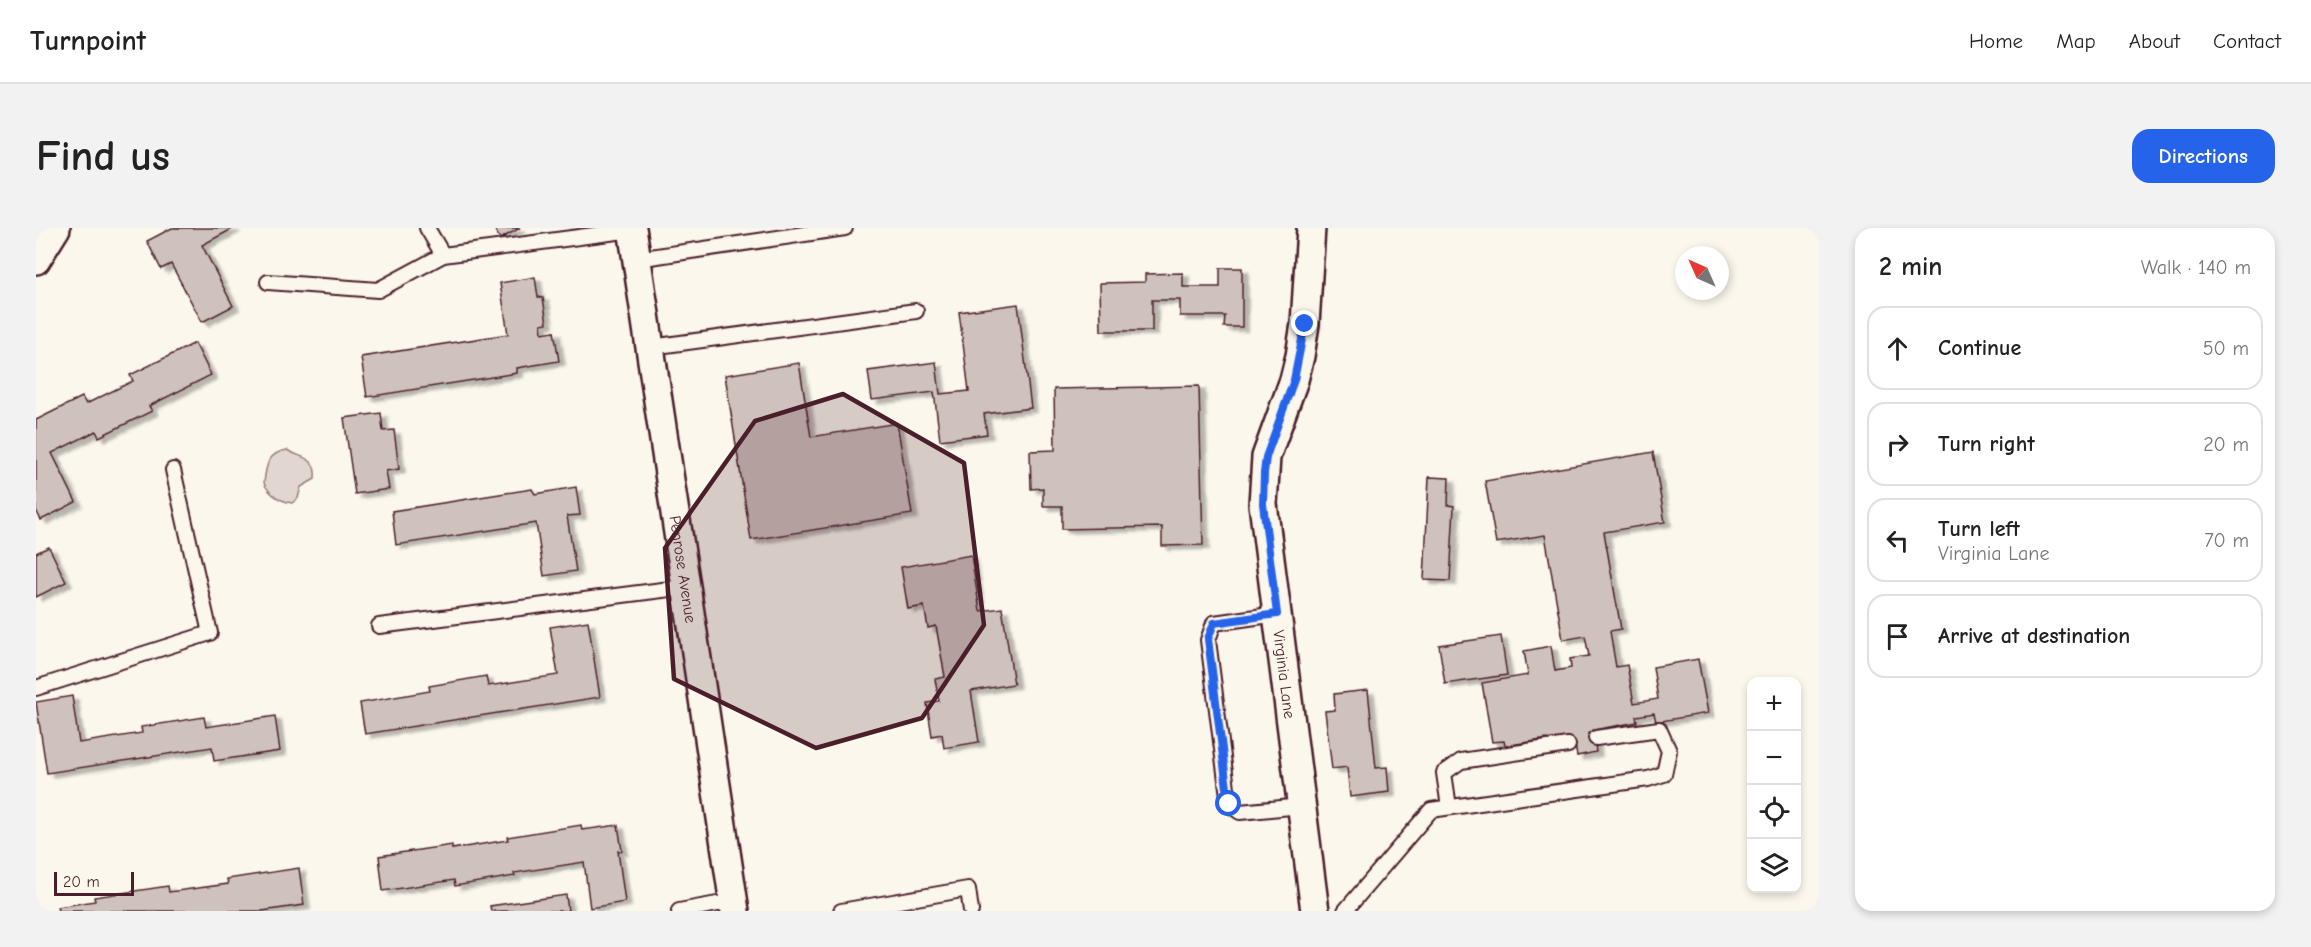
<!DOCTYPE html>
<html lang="en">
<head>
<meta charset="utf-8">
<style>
  body { margin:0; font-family:"Comic Neue",sans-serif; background:#f2f2f2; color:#222 }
  .controls { position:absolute; right:18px; bottom:18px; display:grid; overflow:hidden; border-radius:12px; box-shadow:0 3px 9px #0003 }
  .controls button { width:54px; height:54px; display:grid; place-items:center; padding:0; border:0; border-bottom:2px solid #e0e0e0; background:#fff; color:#222; font:30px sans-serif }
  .compass { position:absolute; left:1639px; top:18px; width:54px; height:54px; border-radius:50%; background:#fff; box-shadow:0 3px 9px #0003; rotate:315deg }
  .scale { position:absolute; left:18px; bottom:15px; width:80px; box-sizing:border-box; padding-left:6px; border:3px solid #4a1f2b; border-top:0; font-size:16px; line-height:21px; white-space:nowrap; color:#4a1f2b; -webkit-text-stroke:4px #fbf7ec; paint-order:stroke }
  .stop { position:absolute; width:18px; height:18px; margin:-14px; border:4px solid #2563eb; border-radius:50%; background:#fff }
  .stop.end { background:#2563eb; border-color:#fff; box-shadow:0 2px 6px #0008 }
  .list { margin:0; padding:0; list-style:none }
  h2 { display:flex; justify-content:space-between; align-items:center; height:78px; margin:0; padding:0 24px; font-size:26px }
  h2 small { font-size:20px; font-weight:400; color:#767676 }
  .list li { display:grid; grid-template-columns:39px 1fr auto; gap:18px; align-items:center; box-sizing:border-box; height:84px; margin:0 12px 12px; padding:0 12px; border:2px solid #e0e0e0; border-radius:18px }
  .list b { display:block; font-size:22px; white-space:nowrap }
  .list p { margin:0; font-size:20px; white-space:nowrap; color:#767676 }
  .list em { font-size:20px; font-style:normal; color:#767676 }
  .icon { flex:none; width:33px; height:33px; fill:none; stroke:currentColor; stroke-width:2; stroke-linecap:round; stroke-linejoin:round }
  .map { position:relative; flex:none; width:1783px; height:683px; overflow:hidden; border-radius:18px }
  header { display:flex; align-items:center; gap:36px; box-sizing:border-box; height:84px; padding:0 30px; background:#fff; border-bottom:2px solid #e0e0e0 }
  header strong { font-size:28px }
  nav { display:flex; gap:33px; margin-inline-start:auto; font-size:21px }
  .intro { display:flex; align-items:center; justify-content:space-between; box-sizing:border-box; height:144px; padding:0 36px }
  h1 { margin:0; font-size:42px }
  .button { padding:15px 27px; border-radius:18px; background:#2563eb; color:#fff; font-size:21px; font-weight:700 }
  main { display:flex; gap:36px; padding:0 36px }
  aside { flex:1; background:#fff; border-radius:18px; box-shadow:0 3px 9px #0003 }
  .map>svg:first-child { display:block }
</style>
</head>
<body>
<header>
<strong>Turnpoint</strong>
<nav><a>Home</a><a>Map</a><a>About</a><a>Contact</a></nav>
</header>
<div class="intro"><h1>Find us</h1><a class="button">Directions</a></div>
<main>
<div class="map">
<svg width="1783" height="683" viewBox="0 0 1783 683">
  <defs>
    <filter id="shadow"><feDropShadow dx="6" dy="4" stdDeviation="1.5" flood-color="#0004"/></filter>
  </defs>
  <rect width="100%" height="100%" fill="#fbf7ec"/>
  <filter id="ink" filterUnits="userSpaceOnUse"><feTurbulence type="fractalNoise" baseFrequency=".0167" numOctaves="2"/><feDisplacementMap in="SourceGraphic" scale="12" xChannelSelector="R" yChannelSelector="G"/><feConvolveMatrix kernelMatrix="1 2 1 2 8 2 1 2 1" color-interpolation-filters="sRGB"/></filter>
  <g filter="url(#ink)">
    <path fill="#e2d7d0" stroke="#967b7e" stroke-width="1.5" d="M 251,222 C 266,231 281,228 279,251 L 265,259 L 262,270 L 256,275 C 244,273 233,266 228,255 C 230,238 231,225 251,222 Z"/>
    <g fill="#cfc2bc" stroke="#4a1f2b" stroke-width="1.5" filter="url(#shadow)">
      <polygon points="136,0 198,0 166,17 197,78 166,94 135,36 125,41 111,13"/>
      <polygon points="458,0 484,0 464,11"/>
      <polygon points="1184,40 1206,40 1206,99 1188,99 1189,88 1144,88 1144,72 1116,72 1116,103 1065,103 1064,55 1109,54 1109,46 1147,45 1147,59 1184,59"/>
      <polygon points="499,49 502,69 507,70 511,95 505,96 506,105 518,103 523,133 481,140 481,145 331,169 325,129 472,106 464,55"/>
      <polygon points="982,76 995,180 948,186 951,206 904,212 898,164 836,172 832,143 900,134 904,166 933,163 923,84"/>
      <polygon points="159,115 175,147 113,178 116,183 63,209 60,203 16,225 40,274 5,292 0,282 0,192 46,169 50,176 97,153 94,147"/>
      <polygon points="763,135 775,209 861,195 876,286 715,312 689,147"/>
      <polygon points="1163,158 1167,317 1126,318 1126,299 1026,301 1026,278 1007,278 1007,260 995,261 994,223 1019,222 1018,161"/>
      <polygon points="345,185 347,203 358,202 363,241 350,243 353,261 319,266 308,190"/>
      <polygon points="1617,224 1629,294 1568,304 1585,401 1574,403 1580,439 1591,437 1598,475 1622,471 1617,439 1662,431 1672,485 1620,494 1618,485 1600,488 1601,494 1557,502 1560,524 1541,528 1539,517 1513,522 1511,511 1469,518 1468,513 1456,514 1446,455 1492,447 1488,423 1515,418 1519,443 1535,440 1534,431 1553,428 1549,408 1527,412 1509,307 1460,315 1449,253"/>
      <polygon points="1393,249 1413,250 1412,277 1418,278 1414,353 1388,352"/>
      <polygon points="540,259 544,287 531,288 540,343 508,348 500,295 360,317 356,283 496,261 499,266"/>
      <polygon points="13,319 30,354 0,369 0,325"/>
      <polygon points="935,327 944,383 966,380 978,456 935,463 943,514 908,520 906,506 896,508 891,475 903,473 899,451 909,449 900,398 892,400 888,378 872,381 865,339"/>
      <polygon points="552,393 564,469 329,506 324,475 394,463 393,458 450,448 452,458 522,447 514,399"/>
      <polygon points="1465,408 1471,447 1409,456 1403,417"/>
      <polygon points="1332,462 1340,540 1351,539 1353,564 1314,569 1311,539 1296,541 1289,483 1299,482 1298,466"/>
      <polygon points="36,468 43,515 106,505 105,499 168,489 170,499 239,488 244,523 178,533 176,519 11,545 0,474"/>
      <polygon points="545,597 546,602 582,597 586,623 582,623 589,674 554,680 548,634 478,645 479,648 419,658 418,652 347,663 343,628 416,617 416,621 472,612 471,609"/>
      <polygon points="263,640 268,677 226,683 22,683 21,679 59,673 58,669 132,658 133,664 192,656 191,651"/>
      <polygon points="530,667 532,683 455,683 454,678"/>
    </g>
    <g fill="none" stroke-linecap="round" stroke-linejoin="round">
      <g stroke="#4a1f2b" stroke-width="18">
        <g id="lane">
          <polyline points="391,0 407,27 596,2"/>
          <polyline points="601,31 809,0"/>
          <polyline points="232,54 342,62 407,27"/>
          <polyline points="615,119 880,83"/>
          <polyline points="1241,386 1178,395 1172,412 1193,576 1204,584 1265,578"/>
          <polyline points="343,398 650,359"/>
          <polyline points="0,460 174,405 137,242"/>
          <polyline points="1413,579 1408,545 1425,533 1532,517"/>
          <polyline points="643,683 698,673"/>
          <polyline points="805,683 932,661 935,683"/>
          <polyline points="1309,683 1395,582 1612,551 1628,546 1633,523 1623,501 1560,510"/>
        </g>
      </g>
      <g stroke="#4a1f2b" stroke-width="32">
        <g id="street">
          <path id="s1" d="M 596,0 L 699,683"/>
          <path id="s2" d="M 1275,0 L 1269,96 L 1264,128 L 1258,152 L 1230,229 L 1227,276 L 1279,683"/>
          <polyline points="0,32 20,0"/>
        </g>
      </g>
      <use href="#lane" stroke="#fbf7ec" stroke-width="14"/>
      <use href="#street" stroke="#fbf7ec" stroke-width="27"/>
    </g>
  </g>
  <g fill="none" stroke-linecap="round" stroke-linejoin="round" filter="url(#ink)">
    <polyline stroke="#2563eb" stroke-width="8" points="1193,576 1172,411 1178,395 1241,386 1227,276 1228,245 1230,229 1258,152 1269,96"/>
  </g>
  <path fill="#4a1f2b" fill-opacity="0.2" stroke="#4a1f2b" stroke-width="4.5" stroke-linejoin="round" d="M 807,166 L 928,235 L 948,397 L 886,490 L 780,520 L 638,451 L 629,320 L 719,193 Z"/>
  <g text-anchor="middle" stroke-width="5" stroke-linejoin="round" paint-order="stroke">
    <g font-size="16" fill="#4a1f2b" stroke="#fbf7ec">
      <text dy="6" stroke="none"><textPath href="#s1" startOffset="345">Penrose Avenue</textPath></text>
      <text dy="6" stroke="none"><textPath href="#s2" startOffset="454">Virginia Lane</textPath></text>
    </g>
  </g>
</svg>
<div class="controls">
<button>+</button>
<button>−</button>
<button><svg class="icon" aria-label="locate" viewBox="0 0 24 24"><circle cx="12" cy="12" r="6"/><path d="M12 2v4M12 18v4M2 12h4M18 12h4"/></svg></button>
<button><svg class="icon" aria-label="layers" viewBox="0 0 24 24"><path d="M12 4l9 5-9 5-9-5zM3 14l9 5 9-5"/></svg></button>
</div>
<svg class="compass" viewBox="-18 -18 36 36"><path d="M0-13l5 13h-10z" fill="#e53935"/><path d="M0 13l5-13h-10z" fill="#767676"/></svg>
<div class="scale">20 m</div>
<div class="stop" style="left:1193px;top:576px"></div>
<div class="stop end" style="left:1269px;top:96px"></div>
</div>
<aside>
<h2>2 min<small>Walk · 140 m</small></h2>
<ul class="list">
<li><svg class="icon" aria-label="ahead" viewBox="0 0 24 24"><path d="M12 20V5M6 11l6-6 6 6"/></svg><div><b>Continue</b></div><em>50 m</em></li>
<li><svg class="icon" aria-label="right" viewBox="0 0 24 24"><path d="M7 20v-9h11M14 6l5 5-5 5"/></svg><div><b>Turn right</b></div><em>20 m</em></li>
<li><svg class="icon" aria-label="left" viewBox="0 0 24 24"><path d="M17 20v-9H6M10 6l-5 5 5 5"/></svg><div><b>Turn left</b><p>Virginia Lane</p></div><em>70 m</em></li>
<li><svg class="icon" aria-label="arrive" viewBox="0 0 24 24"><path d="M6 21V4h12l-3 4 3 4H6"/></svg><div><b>Arrive at destination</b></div></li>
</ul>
</aside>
</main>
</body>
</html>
